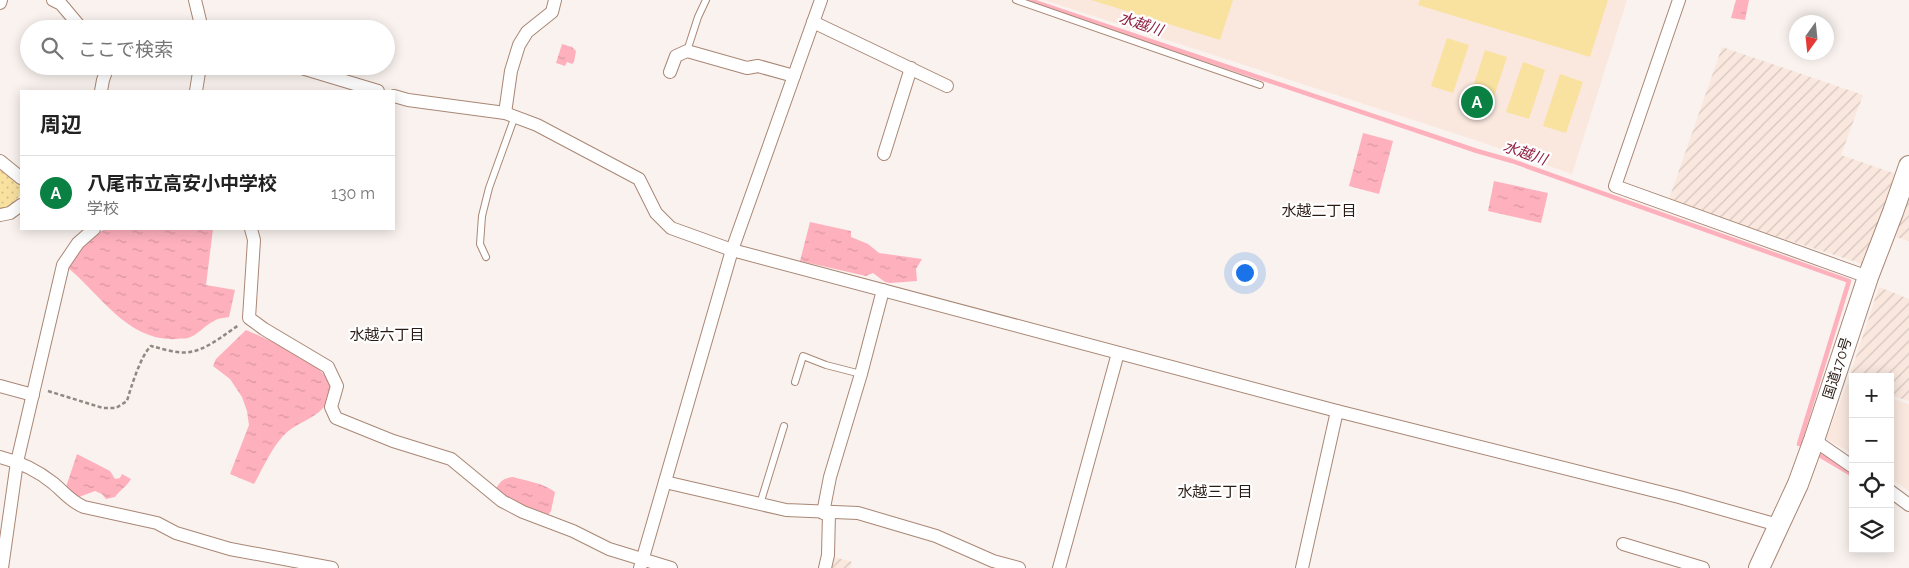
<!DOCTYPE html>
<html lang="ja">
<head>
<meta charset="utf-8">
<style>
  body { margin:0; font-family:Raleway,"Noto Sans JP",sans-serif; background:#f6f6f6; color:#222 }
  .controls { position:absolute; right:15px; bottom:15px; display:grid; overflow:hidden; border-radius:0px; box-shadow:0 2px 12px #0003 }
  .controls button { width:45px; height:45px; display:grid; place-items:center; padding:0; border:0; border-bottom:1px solid #e0e0e0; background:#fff; color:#222; font:25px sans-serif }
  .compass { position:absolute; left:1789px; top:15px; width:45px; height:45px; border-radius:50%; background:#fff; box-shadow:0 2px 12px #0003; rotate:195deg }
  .you { position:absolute; left:1244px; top:272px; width:18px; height:18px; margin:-12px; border:4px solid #fff; border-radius:50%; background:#1a73e8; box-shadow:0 0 0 8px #1a73e833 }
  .badge { display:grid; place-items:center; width:32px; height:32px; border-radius:50%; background:#0b8043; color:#fff; font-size:16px; font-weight:700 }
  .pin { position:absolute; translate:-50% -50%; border:2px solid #fff; box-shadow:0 1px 5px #0006 }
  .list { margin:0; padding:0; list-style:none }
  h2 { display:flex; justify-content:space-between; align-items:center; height:65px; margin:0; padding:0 20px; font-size:21px }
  h2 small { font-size:16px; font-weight:400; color:#767676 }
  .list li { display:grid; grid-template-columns:32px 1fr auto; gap:15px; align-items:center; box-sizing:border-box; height:75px; padding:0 20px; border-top:1px solid #e0e0e0 }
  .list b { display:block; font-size:19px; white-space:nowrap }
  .list p { margin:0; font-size:16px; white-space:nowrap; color:#767676 }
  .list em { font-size:16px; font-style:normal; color:#767676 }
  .icon { flex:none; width:28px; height:28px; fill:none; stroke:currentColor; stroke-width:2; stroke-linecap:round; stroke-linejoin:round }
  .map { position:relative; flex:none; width:1909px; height:568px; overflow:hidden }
  .search { position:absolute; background:#fff; box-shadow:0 2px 12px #0003; left:20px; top:20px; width:375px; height:55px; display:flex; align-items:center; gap:12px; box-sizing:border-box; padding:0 18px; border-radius:28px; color:#767676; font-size:19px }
  .panel { position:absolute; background:#fff; box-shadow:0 2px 12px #0003; left:20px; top:90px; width:375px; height:140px; border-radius:0px }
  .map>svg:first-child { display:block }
</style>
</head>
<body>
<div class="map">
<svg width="1909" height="568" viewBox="0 0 1909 568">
  <defs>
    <pattern id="industrial-furrows" width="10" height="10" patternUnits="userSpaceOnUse" patternTransform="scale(1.25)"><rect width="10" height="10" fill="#fae8df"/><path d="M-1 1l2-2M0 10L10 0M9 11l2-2" fill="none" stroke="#d6c6be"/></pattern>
    <pattern id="park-dots" width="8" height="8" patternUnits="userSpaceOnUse" patternTransform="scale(1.25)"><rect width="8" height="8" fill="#f9e1a0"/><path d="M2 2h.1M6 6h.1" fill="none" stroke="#d6c089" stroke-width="1.8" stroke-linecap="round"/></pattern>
    <pattern id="water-ripples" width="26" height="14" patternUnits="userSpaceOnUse" patternTransform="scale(1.25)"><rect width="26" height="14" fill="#feb0bd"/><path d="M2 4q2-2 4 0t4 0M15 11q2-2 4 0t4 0" fill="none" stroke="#da97a2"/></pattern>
  </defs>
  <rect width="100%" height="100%" fill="#f9f2ee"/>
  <g fill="#fae8df">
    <polygon points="1044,0 1627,0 1572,174 1478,141"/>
    <polygon points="1847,384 1853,386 1853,454 1826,439"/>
    <polygon points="1890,398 1909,404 1909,491 1890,478"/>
  </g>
  <g fill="url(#industrial-furrows)">
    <polygon points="1722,47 1863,95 1841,155 1896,174 1866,265 1668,202"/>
    <polygon points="1909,195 1909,241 1896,237"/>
    <polygon points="1879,287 1909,299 1909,401 1890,395 1890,377 1853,377 1853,383 1848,381"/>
    <polygon points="831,556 852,562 850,568 828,568"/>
  </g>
  <g fill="#f9e1a0">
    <polygon points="1091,0 1233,0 1220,40"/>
    <polygon points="1420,0 1608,0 1590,57 1418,5"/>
    <polygon points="1447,38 1469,45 1453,93 1431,86"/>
    <polygon points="1485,50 1507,57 1491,106 1469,99"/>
    <polygon points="1523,62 1545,70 1529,119 1506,112"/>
    <polygon points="1560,74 1583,82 1566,133 1543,126"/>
  </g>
  <path fill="url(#park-dots)" d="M 0,166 L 21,187 C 21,199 11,208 0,211 Z"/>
  <g fill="url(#water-ripples)">
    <polygon points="1736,0 1749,0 1745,20 1731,18"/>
    <polygon points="562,44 572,47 576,51 574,62 572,64 567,62 565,66 556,63"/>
    <polygon points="1363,133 1393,141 1379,194 1349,186"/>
    <polygon points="1494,181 1548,193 1541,223 1488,211"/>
    <polygon points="810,222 851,231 851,237 868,244 879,253 922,259 916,269 917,281 890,283 885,282 873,273 866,276 800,261"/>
    <path d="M 105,229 L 213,229 L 206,285 L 235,290 L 229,317 C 224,318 218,318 214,321 C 205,325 198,335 188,338 C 185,339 180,338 177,339 C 128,342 101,295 68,268 L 83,244 Z"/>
    <path d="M 246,330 C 266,339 326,362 330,386 C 330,388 329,391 329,393 C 328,399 328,403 324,407 C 313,420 295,423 283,436 C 271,449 263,468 254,484 L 230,474 L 249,425 L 247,411 L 242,397 L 230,379 L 213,366 L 216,359 Z"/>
    <path d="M 77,454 L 110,471 L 115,479 L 120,478 L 122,474 L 131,479 C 127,486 120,490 115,497 L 106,499 L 102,494 L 95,491 L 79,497 L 65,490 Z"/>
    <path d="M 513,477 C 527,481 543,483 555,492 L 551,511 L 548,515 L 532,511 L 495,491 C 499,482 503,478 513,477 Z"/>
  </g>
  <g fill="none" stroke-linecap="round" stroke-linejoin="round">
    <g stroke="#feb0bd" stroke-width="4.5">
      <polyline points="1029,0 1477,151 1512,161 1849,281 1799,444"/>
      <polyline points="1821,456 1853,475"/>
    </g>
    <g stroke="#a98775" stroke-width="8">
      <g id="service">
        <polyline points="1016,0 1260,85"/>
        <polyline points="687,51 698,17 706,0"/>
        <polyline points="486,257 480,244 482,216 489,188 515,116"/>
        <polyline points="795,382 803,356 826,365 861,374"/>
        <polyline points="760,504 784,426"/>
      </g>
    </g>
    <g stroke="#a98775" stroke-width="14">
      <g id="minor">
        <polyline points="53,0 61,4 82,29"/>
        <polyline points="195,0 202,29"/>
        <polyline points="1679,0 1615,186 1868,277"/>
        <polyline points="0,3 1,0"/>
        <polyline points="813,22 947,86"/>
        <polyline points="295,66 378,91"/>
        <polyline points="670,72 676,56 687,51 747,68 758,66 794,76"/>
        <polyline points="101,91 103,80 108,66"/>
        <polyline points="196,91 200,66"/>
        <polyline points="394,96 408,100 505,113 537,125 639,179 656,213 671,228 732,250 1337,411 1679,497 1778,525"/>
        <polyline points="505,113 511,71 519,45 527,32 552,12 555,0"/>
        <polyline points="884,154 911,68"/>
        <polyline points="0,161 21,178"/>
        <polyline points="0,215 10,213 21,205"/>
        <polyline points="251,229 254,240 249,318 264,329 328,367 337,386 331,407 336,418 393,441 451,459 502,501 523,512 573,531 609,549 671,568"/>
        <polyline points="0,386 33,395"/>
        <polyline points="1814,440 1853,467"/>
        <path d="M 0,457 C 20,462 37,470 53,483 C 63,491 71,502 84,507 L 157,523 L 176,533 L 230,549 L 332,568"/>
        <polyline points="665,482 786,510 858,513 936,536 993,561 1019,568"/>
        <polyline points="1890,491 1909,505"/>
        <polyline points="823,513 830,477 861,374 883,290"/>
        <polyline points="1623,544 1703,568"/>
        <polyline points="2,568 17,462 63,265 78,243 94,229"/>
        <polyline points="640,568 732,250 821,0"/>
        <polyline points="825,568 828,555 829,513"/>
        <polyline points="1059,568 1118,353"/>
        <polyline points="1302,568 1337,411"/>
      </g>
    </g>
    <g stroke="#a98775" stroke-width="22">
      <polyline id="trunk" points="1759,568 1798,484 1814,440 1868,277 1893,212 1909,166"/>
    </g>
    <path stroke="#928882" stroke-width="2.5" stroke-dasharray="4 2.5" stroke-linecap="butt" d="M 48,391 L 103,408 L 116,408 L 127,401 C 131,387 141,355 151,346 C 163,349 178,354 190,352 C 208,349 225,334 239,325"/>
    <use href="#service" stroke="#fff" stroke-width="6"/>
    <use href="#minor" stroke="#fff" stroke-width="12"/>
    <use href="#trunk" stroke="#fff" stroke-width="20"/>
  </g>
  <g text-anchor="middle" stroke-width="4.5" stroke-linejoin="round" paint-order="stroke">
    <g font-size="14" fill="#2a1c15" stroke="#fff">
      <text transform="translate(1837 368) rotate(-72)" y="5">国道170号</text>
    </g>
    <g font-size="15" font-style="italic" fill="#8c1d40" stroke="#fff">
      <text transform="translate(1141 24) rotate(18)" y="5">水越川</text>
      <text transform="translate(1525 153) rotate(19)" y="5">水越川</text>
    </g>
    <g font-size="15" fill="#2a1c15" stroke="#fff">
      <text x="1319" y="216">水越二丁目</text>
      <text x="387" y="340">水越六丁目</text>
      <text x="1215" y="497">水越三丁目</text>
    </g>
  </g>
</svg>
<div class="controls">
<button>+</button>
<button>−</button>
<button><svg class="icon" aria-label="locate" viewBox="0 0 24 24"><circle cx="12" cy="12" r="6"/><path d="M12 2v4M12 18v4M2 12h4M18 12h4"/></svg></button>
<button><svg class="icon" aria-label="layers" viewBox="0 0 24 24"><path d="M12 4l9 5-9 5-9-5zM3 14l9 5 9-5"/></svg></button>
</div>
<svg class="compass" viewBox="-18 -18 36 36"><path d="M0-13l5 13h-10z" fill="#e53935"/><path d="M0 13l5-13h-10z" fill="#767676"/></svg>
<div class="you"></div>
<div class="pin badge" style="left:1477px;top:102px">A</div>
<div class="search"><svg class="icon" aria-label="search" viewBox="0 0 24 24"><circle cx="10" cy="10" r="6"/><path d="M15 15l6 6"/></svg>ここで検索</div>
<section class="panel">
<h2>周辺<small></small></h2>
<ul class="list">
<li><span class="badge">A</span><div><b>八尾市立高安小中学校</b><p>学校</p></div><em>130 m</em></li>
</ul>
</section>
</div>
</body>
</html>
